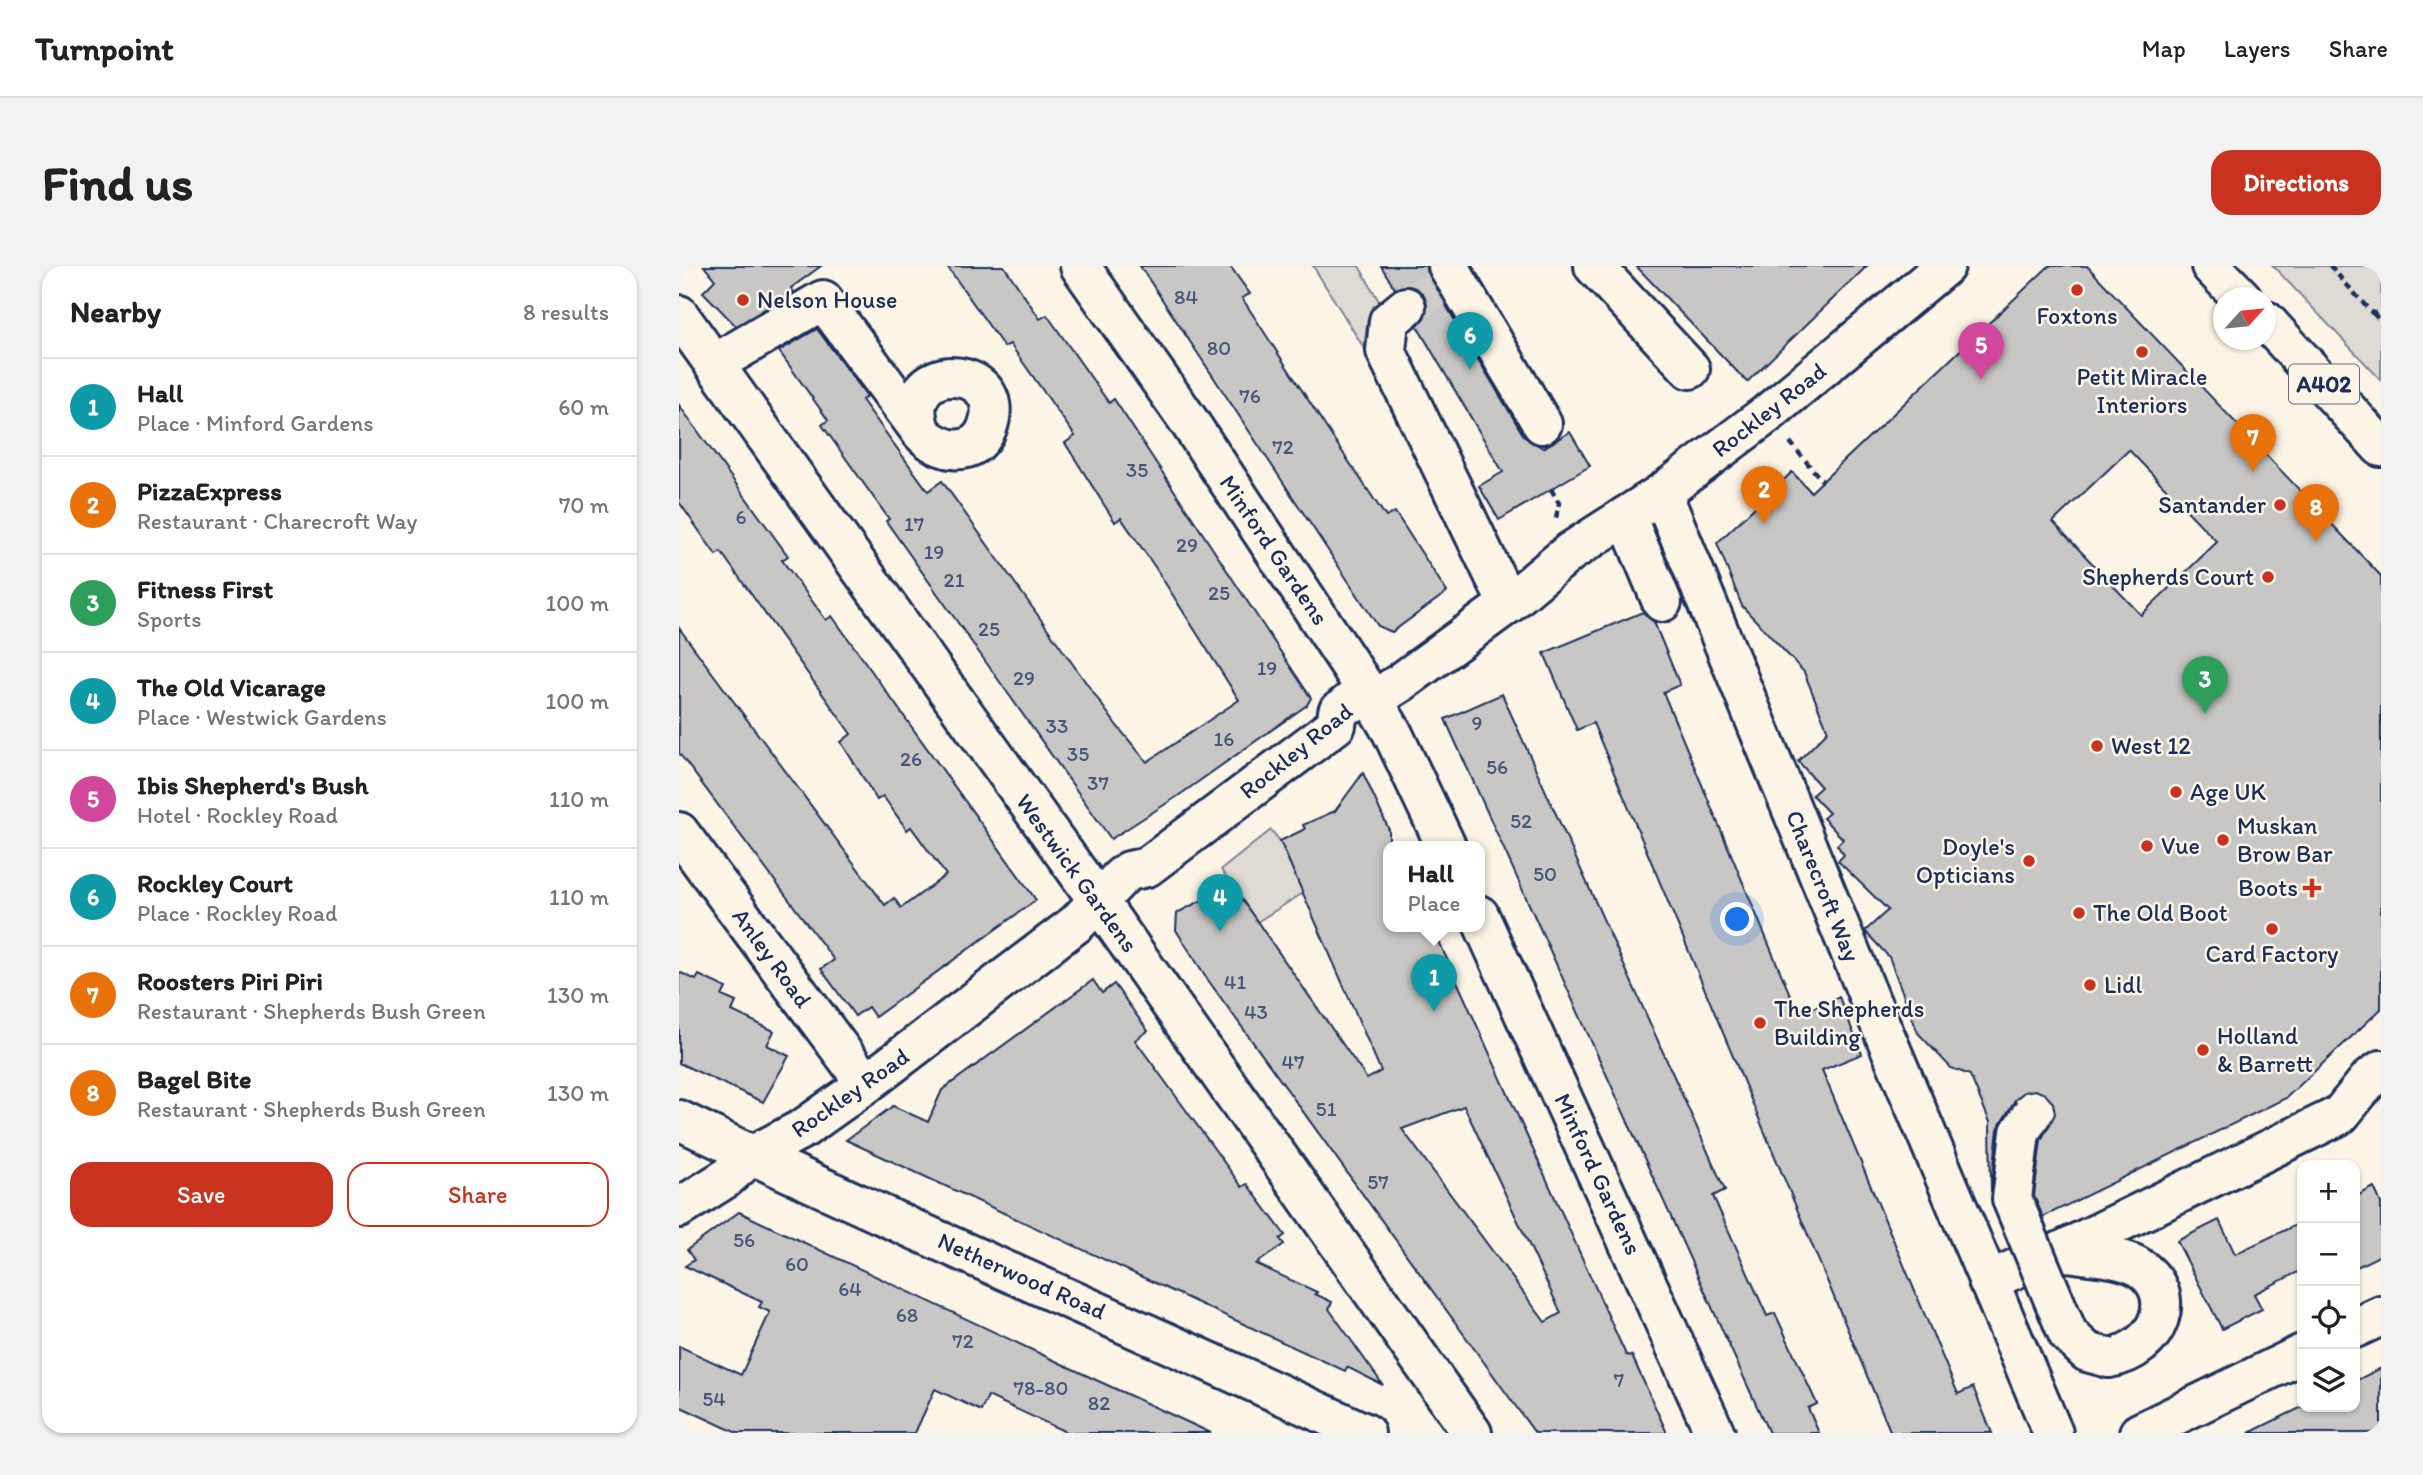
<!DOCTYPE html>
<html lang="en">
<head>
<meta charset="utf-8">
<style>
  body { margin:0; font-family:Itim,sans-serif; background:#f2f2f2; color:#222 }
  .controls { position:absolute; right:21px; bottom:21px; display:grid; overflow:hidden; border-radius:14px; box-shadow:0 2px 5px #0004 }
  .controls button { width:63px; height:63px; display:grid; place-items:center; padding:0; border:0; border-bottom:2px solid #e0e0e0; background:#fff; color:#222; font:35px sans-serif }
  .compass { position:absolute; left:1534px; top:21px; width:63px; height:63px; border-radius:50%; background:#fff; box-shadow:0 2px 5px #0004; rotate:63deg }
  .you { position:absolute; left:1059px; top:654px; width:24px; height:24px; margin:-18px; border:5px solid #fff; border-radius:50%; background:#1a73e8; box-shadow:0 0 0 10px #1a73e833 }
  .badge { display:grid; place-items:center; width:46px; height:46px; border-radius:50%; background:#c8321e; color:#fff; font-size:23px; font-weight:700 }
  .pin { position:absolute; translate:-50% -58px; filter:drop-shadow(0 2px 4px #0008) }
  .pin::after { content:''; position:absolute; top:37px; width:24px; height:21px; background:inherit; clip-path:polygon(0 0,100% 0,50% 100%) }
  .popup { position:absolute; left:704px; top:575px; width:102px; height:91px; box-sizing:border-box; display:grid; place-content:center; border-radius:14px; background:#fff; filter:drop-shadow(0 2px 5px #0005); font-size:23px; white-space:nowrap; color:#767676 }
  .popup b { font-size:26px; color:#222 }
  .popup::after { content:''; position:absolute; left:50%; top:100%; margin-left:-14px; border:14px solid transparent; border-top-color:#fff }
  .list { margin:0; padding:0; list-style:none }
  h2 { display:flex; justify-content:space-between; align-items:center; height:91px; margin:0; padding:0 28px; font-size:30px }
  h2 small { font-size:23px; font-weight:400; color:#767676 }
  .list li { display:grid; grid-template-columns:46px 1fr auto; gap:21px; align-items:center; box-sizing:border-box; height:98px; padding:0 28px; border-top:2px solid #e0e0e0 }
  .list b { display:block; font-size:26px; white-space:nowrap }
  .list p { margin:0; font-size:23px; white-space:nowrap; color:#767676 }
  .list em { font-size:23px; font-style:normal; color:#767676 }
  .actions { display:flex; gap:14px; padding:21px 28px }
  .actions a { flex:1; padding:16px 0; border:2px solid #c8321e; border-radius:21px; text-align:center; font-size:24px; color:#c8321e }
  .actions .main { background:#c8321e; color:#fff }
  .icon { flex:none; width:38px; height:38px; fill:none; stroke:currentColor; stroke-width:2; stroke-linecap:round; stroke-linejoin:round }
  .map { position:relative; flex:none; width:1702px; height:1167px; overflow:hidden; border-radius:21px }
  header { display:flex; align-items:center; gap:42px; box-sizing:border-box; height:98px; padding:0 35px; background:#fff; border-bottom:2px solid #e0e0e0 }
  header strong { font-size:33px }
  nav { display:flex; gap:38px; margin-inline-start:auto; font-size:24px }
  .intro { display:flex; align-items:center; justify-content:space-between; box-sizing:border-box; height:168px; padding:0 42px }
  h1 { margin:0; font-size:49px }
  .button { padding:18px 32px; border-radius:21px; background:#c8321e; color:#fff; font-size:24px; font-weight:700 }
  main { display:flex; gap:42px; padding:0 42px }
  aside { flex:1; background:#fff; border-radius:21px; box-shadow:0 2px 5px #0004 }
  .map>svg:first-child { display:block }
</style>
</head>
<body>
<header>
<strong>Turnpoint</strong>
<nav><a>Map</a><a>Layers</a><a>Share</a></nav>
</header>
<div class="intro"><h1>Find us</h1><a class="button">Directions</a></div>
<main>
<aside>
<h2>Nearby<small>8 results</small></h2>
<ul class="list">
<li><span class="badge" style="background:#0f9aa8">1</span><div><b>Hall</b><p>Place · Minford Gardens</p></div><em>60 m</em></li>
<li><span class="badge" style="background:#e8710a">2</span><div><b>PizzaExpress</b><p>Restaurant · Charecroft Way</p></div><em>70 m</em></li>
<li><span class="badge" style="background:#2e9e5b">3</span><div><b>Fitness First</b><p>Sports</p></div><em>100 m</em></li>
<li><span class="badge" style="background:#0f9aa8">4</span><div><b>The Old Vicarage</b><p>Place · Westwick Gardens</p></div><em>100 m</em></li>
<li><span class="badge" style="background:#d1479c">5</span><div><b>Ibis Shepherd's Bush</b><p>Hotel · Rockley Road</p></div><em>110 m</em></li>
<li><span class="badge" style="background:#0f9aa8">6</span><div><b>Rockley Court</b><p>Place · Rockley Road</p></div><em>110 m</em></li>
<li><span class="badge" style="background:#e8710a">7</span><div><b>Roosters Piri Piri</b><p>Restaurant · Shepherds Bush Green</p></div><em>130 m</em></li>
<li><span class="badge" style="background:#e8710a">8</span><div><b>Bagel Bite</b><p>Restaurant · Shepherds Bush Green</p></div><em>130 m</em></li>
</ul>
<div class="actions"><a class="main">Save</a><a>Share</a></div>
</aside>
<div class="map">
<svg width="1702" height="1167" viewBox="0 0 1702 1167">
  <rect width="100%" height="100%" fill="#fcf5e5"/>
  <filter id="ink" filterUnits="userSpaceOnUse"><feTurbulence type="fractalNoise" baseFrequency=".0143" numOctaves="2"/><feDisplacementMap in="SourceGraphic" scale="14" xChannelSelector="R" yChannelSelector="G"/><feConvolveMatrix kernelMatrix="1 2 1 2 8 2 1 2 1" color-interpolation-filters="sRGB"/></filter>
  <g filter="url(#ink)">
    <g fill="#dfdbd4" stroke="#7d8599" stroke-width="2">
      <polygon points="634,0 680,0 701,37 689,52 685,82"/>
      <polygon points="1594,0 1702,0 1702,114"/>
      <polygon points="592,564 601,575 624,627 578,656 542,604"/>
    </g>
    <g fill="#c8c7c6" stroke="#1b2f5e" stroke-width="2" fill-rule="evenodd">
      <polygon points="25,0 142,0 112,22 115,26 57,60 24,26 36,14"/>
      <polygon points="268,0 325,0 361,53 368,49 430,137 435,133 632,432 628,439 499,530 432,573 207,255 210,253 143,159 149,154 100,85 138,63 188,130 183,134 249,225 263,215 438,460 468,496 560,434 476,301 442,252 436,256 386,177 396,170 331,78 325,81"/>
      <polygon points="461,0 551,0 571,28 563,32 650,166 707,251 716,246 768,326 713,366 699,360"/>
      <polygon points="702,0 747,0 750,11 845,170 864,182 891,166 911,200 820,254 800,220 824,206 738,60 748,48 749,38 744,28 734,20 716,23"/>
      <polygon points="957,0 1188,0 1068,116"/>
      <path d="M 1370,0 L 1408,0 L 1702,310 L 1702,743 L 1607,832 L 1364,951 L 1355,930 L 1362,874 L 1376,848 L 1374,837 L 1366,828 L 1356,824 L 1345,826 L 1336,834 L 1319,863 L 1312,926 L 1311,856 L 1291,809 L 1272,802 L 1239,767 L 1210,691 L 1186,665 L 1209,644 L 1159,595 L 1165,589 L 1158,579 L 1164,573 L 1144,552 L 1150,547 L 1133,529 L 1142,521 L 1119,495 L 1149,465 L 1125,406 L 1063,340 L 1038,277 L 1113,206 L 1132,226 ZM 1450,184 L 1538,276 L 1462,349 L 1374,256 Z"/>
      <polygon points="0,139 109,290 103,294 147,354 153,350 357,634 196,751 189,741 176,750 142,703 155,694 0,487 0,362 206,639 215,632 222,642 267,609 232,561 228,564 204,530 198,534 162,476 172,468 42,286 37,289 0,236"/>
      <polygon points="964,346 975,356 1001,419 984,426 1119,748 1160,731 1183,788 1143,804 1279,1128 1294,1121 1313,1167 1212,1167 914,457 898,464 865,387"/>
      <polygon points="823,428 1046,924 1034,930 1088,1050 1096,1047 1138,1138 1129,1142 1140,1167 1090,1167 766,453"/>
      <path d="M 684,507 L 710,564 L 710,660 L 753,660 L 947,1089 L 953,1090 L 988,1167 L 856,1167 L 529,714 L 497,664 L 498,647 L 529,631 L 532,636 L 554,621 L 688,813 L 702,805 L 601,575 L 626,563 L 624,559 L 656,545 ZM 785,840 L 882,1047 L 866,1056 L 723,863 Z"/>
      <polygon points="0,706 17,714 20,709 47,722 43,730 57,736 53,745 95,765 88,779 110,790 84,836 0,797"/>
      <polygon points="414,714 423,727 435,718 469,765 456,774 563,921 568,918 606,969 601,973 605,978 577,998 638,1026 636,1028 653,1036 650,1043 704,1119 668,1101 666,1105 167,874 214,840 249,856 263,824"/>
      <polygon points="1695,921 1702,937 1702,989 1676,1002 1676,931"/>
      <polygon points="60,946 415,1113 532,1167 389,1167 309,1130 302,1145 256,1123 236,1167 58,1167 0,1140 0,1080 62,1109 91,1046 80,1041 83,1036 6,1000 15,994 8,984"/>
      <polygon points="1540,954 1556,988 1623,956 1623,1004 1575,1028 1583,1043 1543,1063 1498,975"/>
      <polygon points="1702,1102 1702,1167 1570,1167 1623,1141 1676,1141 1676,1115"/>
    </g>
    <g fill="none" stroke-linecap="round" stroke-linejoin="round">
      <polyline stroke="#cfcdca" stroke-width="38" stroke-dasharray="38 19" stroke-linecap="butt" points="727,41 767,17"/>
      <g stroke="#1b2f5e" stroke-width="44">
        <g id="minor">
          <polyline points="401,0 509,154 694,434 713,466 767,580"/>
          <polyline points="769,0 863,158"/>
          <polyline points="915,0 1011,103"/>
          <polyline points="727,41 710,55 707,85 829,338"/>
          <polyline points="0,49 420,636 793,1167"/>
          <path d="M 35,98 L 144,34 L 242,166 C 260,187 296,193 308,162 C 334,96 213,91 242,166"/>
          <polyline points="983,227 1191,734 1374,1167"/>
          <polyline points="947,250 983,336"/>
          <polyline points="0,566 187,818"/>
          <polyline points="800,649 1036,1167"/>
          <path d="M 0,854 C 226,963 458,1061 686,1167"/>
          <polyline points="0,942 46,913 72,890 125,862 187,818 398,657 442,611 450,605 468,601 657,459 659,446 671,436 694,434 721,417 829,338 891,286 983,227 1088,148 1266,0"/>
          <polyline points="1380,986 1661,849 1691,812 1702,804"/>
          <path d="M 1309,1015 C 1331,1006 1356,992 1379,987 C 1388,985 1401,988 1411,989 C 1426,991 1444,992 1458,1000 C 1503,1027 1480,1084 1430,1092"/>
          <polyline points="1676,1062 1702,1050"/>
          <polyline points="1460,1167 1623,1088"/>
        </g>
      </g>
      <g stroke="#1b2f5e" stroke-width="44">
        <g id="major">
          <polyline points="1532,0 1563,32"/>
          <polyline points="1587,55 1702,181"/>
        </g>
      </g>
      <g stroke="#1b2f5e" stroke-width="4.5" stroke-dasharray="7 5" stroke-linecap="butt">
        <polyline points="1651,0 1693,47 1702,47"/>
        <polyline points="1694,47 1702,56"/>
        <polyline points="1111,176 1144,216"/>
        <polyline points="872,223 880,237 877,252"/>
      </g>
      <use href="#minor" stroke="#fcf5e5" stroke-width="38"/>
      <use href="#major" stroke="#fcf5e5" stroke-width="38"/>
      <g stroke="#1b2f5e" stroke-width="44" stroke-linecap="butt">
        <polyline id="minor-bridge" points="1354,846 1341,866 1333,933 1389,1068 1408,1086 1430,1092"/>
      </g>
      <use href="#minor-bridge" stroke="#fcf5e5" stroke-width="38"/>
    </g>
  </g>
  <g fill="#c8321e" stroke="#fcf5e5" stroke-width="2.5">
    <circle cx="1398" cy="24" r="7"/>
    <circle cx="64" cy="34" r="7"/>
    <circle cx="1463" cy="86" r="7"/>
    <circle cx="1601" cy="239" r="7"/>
    <circle cx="1589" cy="311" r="7"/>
    <circle cx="1418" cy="480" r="7"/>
    <circle cx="1497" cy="526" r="7"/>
    <circle cx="1544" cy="574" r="7"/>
    <circle cx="1468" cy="580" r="7"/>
    <circle cx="1350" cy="595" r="7"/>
    <path d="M1629.5 611.5h7v7h7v7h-7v7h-7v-7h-7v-7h7z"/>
    <circle cx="1400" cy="647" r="7"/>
    <circle cx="1593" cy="663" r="7"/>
    <circle cx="1411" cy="719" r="7"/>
    <circle cx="1081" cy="757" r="7"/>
    <circle cx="1524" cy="784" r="7"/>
  </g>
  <g text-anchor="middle" stroke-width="5" stroke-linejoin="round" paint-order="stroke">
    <g font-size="21" fill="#465578">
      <text x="507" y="38">84</text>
      <text x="540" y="89">80</text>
      <text x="571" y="137">76</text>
      <text x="604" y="188">72</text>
      <text x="458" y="211">35</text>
      <text x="62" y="258">6</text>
      <text x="235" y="265">17</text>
      <text x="508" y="286">29</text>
      <text x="255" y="293">19</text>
      <text x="275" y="321">21</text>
      <text x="540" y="334">25</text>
      <text x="310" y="370">25</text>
      <text x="588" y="409">19</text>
      <text x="345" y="419">29</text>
      <text x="798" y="464">9</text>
      <text x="378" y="467">33</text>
      <text x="545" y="480">16</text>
      <text x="399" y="495">35</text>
      <text x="232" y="500">26</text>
      <text x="818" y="508">56</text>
      <text x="419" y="524">37</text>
      <text x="842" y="562">52</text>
      <text x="866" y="615">50</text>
      <text x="556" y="723">41</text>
      <text x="577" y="753">43</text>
      <text x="614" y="803">47</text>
      <text x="647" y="850">51</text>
      <text x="699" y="923">57</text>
      <text x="65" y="981">56</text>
      <text x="118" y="1005">60</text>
      <text x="171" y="1030">64</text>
      <text x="228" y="1056">68</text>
      <text x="284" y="1082">72</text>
      <text x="940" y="1121">7</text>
      <text x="362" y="1129">78-80</text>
      <text x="35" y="1140">54</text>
      <text x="420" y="1144">82</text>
    </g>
    <rect fill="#fcf5e5" stroke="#5e6a86" stroke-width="2" x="1610" y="98.5" width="70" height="39" rx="5"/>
    <g font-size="23" font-weight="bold" fill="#1b2f5e">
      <text x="1645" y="126">A402</text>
    </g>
    <g font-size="24" fill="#1b2f5e" stroke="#fcf5e5" text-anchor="start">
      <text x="78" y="42">Nelson House</text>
      <text x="1398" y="58" text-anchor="middle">Foxtons</text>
      <text x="1463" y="119" text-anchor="middle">Petit Miracle<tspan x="1463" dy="28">Interiors</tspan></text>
      <text x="1587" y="247" text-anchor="end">Santander</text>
      <text x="1575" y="319" text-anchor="end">Shepherds Court</text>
      <text x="1432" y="488">West 12</text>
      <text x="1511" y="534">Age UK</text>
      <text x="1558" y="568">Muskan<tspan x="1558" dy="28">Brow Bar</tspan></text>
      <text x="1482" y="588">Vue</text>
      <text x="1336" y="589" text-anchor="end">Doyle's<tspan x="1336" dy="28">Opticians</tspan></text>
      <text x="1619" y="630" text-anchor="end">Boots</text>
      <text x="1414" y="655">The Old Boot</text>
      <text x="1593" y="696" text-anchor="middle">Card Factory</text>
      <text x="1425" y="727">Lidl</text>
      <text x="1095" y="751">The Shepherds<tspan x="1095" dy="28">Building</tspan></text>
      <text x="1538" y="778">Holland<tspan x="1538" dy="28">&amp; Barrett</tspan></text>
    </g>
    <g font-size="24" fill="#1b2f5e" stroke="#fcf5e5">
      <text transform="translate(1090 144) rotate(-38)" y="8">Rockley Road</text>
      <text transform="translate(595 284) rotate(56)" y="8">Minford Gardens</text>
      <text transform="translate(617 485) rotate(-39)" y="8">Rockley Road</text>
      <text transform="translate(398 607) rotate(54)" y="8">Westwick Gardens</text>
      <text transform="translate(1144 620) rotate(68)" y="8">Charecroft Way</text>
      <text transform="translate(93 692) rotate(54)" y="8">Anley Road</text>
      <text transform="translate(171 827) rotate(-35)" y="8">Rockley Road</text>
      <text transform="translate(919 908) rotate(65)" y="8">Minford Gardens</text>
      <text transform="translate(343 1010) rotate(24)" y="8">Netherwood Road</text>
    </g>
  </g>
</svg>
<div class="controls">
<button>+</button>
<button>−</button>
<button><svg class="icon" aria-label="locate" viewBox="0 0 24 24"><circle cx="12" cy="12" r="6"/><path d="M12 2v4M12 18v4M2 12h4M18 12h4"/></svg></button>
<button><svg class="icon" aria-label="layers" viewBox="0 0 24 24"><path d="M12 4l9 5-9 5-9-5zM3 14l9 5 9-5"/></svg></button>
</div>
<svg class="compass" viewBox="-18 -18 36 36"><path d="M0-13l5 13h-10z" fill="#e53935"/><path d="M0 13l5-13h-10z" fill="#767676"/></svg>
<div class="you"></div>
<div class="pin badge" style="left:755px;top:746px;background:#0f9aa8">1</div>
<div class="popup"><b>Hall</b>Place</div>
<div class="pin badge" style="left:1085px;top:258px;background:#e8710a">2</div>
<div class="pin badge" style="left:1526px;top:448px;background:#2e9e5b">3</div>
<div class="pin badge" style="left:541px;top:666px;background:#0f9aa8">4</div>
<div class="pin badge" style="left:1302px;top:114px;background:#d1479c">5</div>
<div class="pin badge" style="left:791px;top:104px;background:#0f9aa8">6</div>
<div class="pin badge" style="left:1574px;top:206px;background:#e8710a">7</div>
<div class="pin badge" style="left:1637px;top:276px;background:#e8710a">8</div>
</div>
</main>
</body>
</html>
